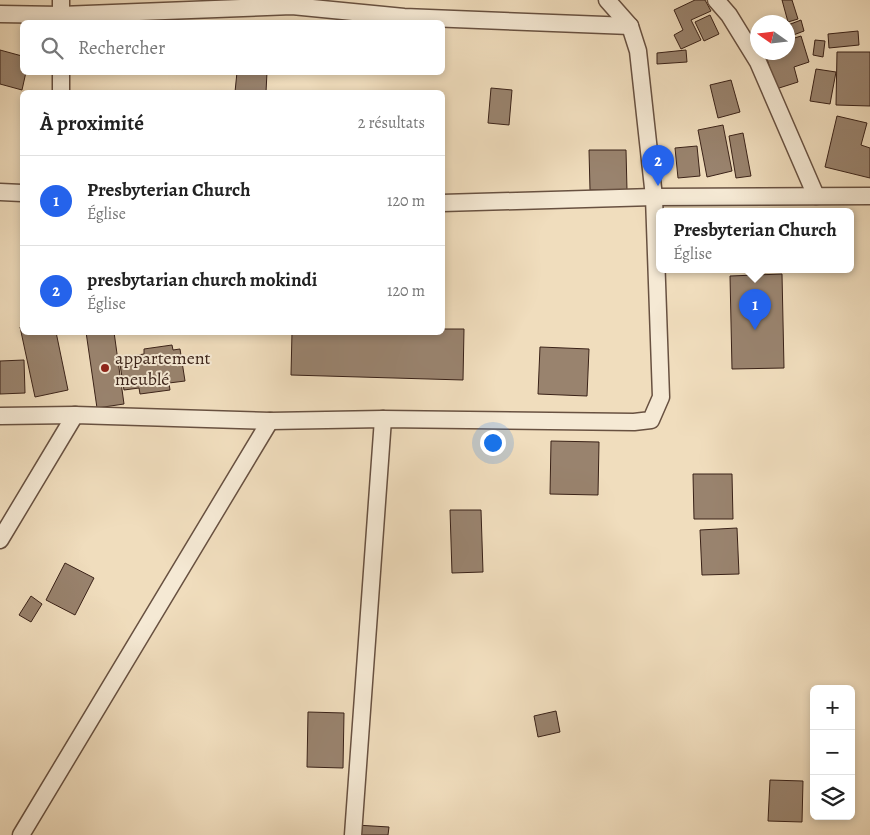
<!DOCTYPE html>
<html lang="fr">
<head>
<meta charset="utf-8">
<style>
  body { margin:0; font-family:Alegreya,serif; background:#f6f6f6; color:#222 }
  .controls { position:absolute; right:15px; bottom:15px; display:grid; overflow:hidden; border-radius:8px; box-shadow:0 2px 8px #0003 }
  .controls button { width:45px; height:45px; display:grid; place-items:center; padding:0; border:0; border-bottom:1px solid #e0e0e0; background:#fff; color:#222; font:25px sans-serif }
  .compass { position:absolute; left:750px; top:15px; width:45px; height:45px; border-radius:50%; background:#fff; box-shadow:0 2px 8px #0003; rotate:284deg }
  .you { position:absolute; left:492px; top:442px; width:18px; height:18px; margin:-12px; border:4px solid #fff; border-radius:50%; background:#1a73e8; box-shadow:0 0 0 8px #1a73e833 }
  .badge { display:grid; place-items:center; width:32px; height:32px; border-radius:50%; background:#2563eb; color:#fff; font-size:16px; font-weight:700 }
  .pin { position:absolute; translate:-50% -41px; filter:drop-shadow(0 1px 2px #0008) }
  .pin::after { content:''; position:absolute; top:26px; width:18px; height:15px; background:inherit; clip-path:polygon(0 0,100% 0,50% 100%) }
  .popup { position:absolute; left:656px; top:208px; width:198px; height:65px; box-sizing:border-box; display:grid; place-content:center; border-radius:8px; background:#fff; filter:drop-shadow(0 1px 4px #0005); font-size:16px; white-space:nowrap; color:#767676 }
  .popup b { font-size:19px; color:#222 }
  .popup::after { content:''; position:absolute; left:50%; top:100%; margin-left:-10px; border:10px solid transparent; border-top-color:#fff }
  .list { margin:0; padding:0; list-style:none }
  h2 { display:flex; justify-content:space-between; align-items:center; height:65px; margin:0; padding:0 20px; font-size:21px }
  h2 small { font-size:16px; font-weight:400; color:#767676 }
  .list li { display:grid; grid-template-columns:32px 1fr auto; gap:15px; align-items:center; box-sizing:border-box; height:90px; padding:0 20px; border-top:1px solid #e0e0e0 }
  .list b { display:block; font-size:19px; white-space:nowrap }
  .list p { margin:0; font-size:16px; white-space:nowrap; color:#767676 }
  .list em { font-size:16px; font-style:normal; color:#767676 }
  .icon { flex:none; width:28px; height:28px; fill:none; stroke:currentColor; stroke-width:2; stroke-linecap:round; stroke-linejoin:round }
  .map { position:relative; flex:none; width:870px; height:835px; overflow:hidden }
  .search { position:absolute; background:#fff; box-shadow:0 2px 8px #0003; left:20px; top:20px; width:425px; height:55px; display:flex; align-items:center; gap:12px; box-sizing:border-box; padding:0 18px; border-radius:8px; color:#767676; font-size:19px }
  .panel { position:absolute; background:#fff; box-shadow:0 2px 8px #0003; left:20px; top:90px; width:425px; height:245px; border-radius:8px }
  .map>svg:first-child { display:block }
</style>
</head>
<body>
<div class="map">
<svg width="870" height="835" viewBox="0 0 870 835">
  <rect width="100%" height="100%" fill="#f0ddbd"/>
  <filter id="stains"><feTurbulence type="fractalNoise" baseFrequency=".004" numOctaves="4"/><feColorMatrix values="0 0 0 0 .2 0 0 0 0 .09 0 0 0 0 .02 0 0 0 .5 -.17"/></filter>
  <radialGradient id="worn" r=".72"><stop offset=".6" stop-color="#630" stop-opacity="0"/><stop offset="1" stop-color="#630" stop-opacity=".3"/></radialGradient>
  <g fill="#99836e" stroke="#3a2218">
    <polygon points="695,0 705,0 711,11 691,20 701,40 681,49 674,35 683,30 674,10"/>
    <polygon points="782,0 792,0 798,19 788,22"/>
    <polygon points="710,15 719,34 704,41 695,22"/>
    <polygon points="801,20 804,31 788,37 788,25"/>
    <polygon points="858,31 859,45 829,48 828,34"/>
    <polygon points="801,36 809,62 794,67 798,82 776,89 765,52 788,52 788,40"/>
    <polygon points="815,40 825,41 823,57 813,55"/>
    <polygon points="0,50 22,56 22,72 26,72 22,90 0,84"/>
    <polygon points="686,50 687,62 657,64 657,53"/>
    <polygon points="837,52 870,52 870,106 836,105"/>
    <polygon points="816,69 836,72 830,104 810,101"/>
    <polygon points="237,72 267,72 266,92 235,92"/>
    <polygon points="731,80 740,112 718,118 710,85"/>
    <polygon points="491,88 512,90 509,125 488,123"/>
    <polygon points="837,116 867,123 861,145 870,148 870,178 825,167"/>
    <polygon points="723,125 732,171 707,177 698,130"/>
    <polygon points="743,133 751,176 736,178 729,136"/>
    <polygon points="697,146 700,176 678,178 675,148"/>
    <polygon points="589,150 626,150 627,190 590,190"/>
    <polygon points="782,274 784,368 732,369 730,276"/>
    <polygon points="22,326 22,332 56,332 68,390 35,397 20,327"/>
    <polygon points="442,329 464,329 463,380 291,375 292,332 442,332"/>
    <polygon points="86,332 114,332 124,404 97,408"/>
    <polygon points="172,345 173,350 180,349 185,381 169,383 170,390 140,394 139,388 124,390 119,358 144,354 144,349"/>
    <polygon points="540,347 589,349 587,396 538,394"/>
    <polygon points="24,360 25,393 0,394 0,361"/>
    <polygon points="551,441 599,442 598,495 550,494"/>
    <polygon points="693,474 732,474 733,519 694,519"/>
    <polygon points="450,510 481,510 483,572 452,573"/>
    <polygon points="737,528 739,574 702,575 700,530"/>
    <polygon points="65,563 94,578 75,615 46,600"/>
    <polygon points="31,596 42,604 31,622 19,615"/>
    <polygon points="556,711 560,732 538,737 534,716"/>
    <polygon points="308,712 344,713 343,768 307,767"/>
    <polygon points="770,780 803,781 802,822 768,821"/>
    <polygon points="356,825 389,827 388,835 355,835"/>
  </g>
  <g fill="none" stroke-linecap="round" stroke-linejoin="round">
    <g stroke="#685141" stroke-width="19">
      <g id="street">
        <polyline points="61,0 61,22"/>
        <polyline points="716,0 729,15 758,62 816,196"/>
        <polyline points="0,14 61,15 292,6 404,17 630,26"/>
        <polyline points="61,72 61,92"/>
        <polyline points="0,192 22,193"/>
        <polyline points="442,203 654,197 870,196"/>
        <polyline points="0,416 75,415 270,421 383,419 634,422 651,420 661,397 654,197 638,51 630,26 607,0"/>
        <polyline points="0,540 75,415"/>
        <polyline points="21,835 270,421"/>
        <polyline points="353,835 383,419"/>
      </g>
    </g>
    <use href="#street" stroke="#f5e9d4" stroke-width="16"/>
  </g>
  <circle fill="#8f2418" stroke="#f5e9d4" stroke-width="2" cx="105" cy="368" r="5"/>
  <g text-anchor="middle" stroke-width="4" stroke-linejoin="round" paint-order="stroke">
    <g font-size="18" fill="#3a2218" stroke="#f5e9d4" text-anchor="start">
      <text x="115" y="364">appartement<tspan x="115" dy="21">meublé</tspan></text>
    </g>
  </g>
  <rect width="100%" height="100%" filter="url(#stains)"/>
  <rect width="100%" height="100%" fill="url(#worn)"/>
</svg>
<div class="controls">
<button>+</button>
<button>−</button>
<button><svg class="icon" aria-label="layers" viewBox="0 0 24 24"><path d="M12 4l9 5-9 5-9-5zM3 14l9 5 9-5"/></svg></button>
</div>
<svg class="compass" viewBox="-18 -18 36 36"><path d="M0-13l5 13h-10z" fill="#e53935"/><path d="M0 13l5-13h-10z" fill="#767676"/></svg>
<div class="you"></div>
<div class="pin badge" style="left:755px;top:330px">1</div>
<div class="popup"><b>Presbyterian Church</b>Église</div>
<div class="pin badge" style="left:658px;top:186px">2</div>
<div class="search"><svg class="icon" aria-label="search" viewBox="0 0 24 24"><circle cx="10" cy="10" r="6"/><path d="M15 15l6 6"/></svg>Rechercher</div>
<section class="panel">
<h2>À proximité<small>2 résultats</small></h2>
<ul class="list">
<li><span class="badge">1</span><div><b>Presbyterian Church</b><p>Église</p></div><em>120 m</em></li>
<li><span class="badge">2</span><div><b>presbytarian church mokindi</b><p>Église</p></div><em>120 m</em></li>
</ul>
</section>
</div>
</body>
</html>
